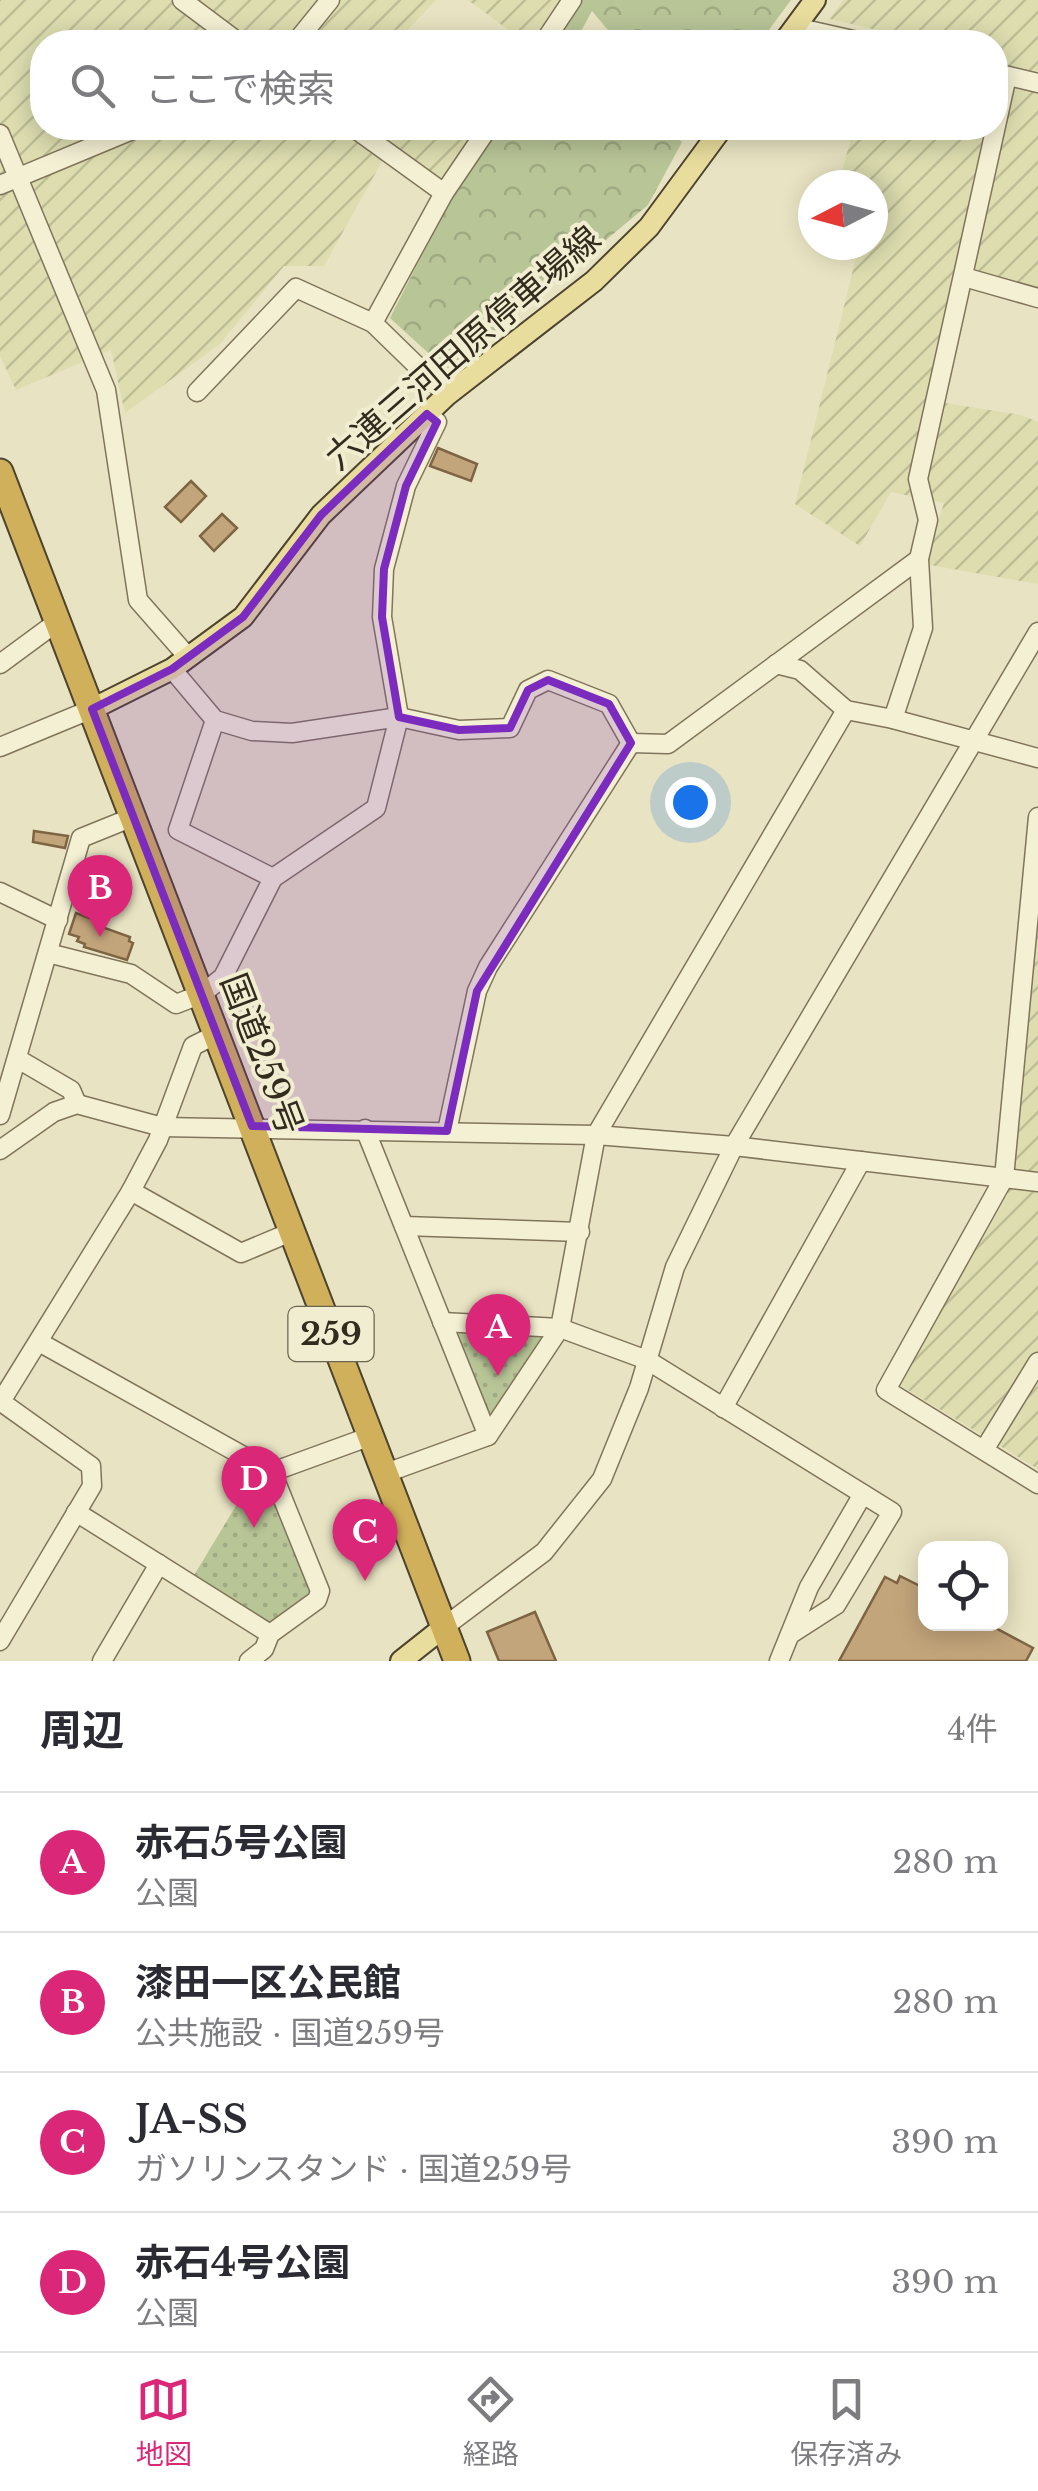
<!DOCTYPE html>
<html lang="ja">
<head>
<meta charset="utf-8">
<style>
  body { margin:0; font-family:"Libre Baskerville","Noto Sans JP",serif; background:#f2f2f3; color:#2b2b33 }
  .controls { position:absolute; right:30px; bottom:30px; display:grid; overflow:hidden; border-radius:20px; box-shadow:0 5px 25px #0003 }
  .controls button { width:90px; height:90px; display:grid; place-items:center; padding:0; border:0; border-bottom:2px solid #e1e1e2; background:#fff; color:#2b2b33; font:50px sans-serif }
  .compass { position:absolute; left:798px; top:170px; width:90px; height:90px; border-radius:50%; background:#fff; box-shadow:0 5px 25px #0003; rotate:264deg }
  .you { position:absolute; left:690px; top:802px; width:35px; height:35px; margin:-25px; border:8px solid #fff; border-radius:50%; background:#1a73e8; box-shadow:0 0 0 15px #1a73e833 }
  .badge { display:grid; place-items:center; width:65px; height:65px; border-radius:50%; background:#db2777; color:#fff; font-size:32px; font-weight:700 }
  .pin { position:absolute; translate:-50% -82px; filter:drop-shadow(0 2px 5px #0008) }
  .pin::after { content:''; position:absolute; top:52px; width:35px; height:30px; background:inherit; clip-path:polygon(0 0,100% 0,50% 100%) }
  .list { margin:0; padding:0; list-style:none }
  h2 { display:flex; justify-content:space-between; align-items:center; height:130px; margin:0; padding:0 40px; font-size:42px }
  h2 small { font-size:32px; font-weight:400; color:#7c7c81 }
  .list li { display:grid; grid-template-columns:65px 1fr auto; gap:30px; align-items:center; box-sizing:border-box; height:140px; padding:0 40px; border-top:2px solid #e1e1e2 }
  .list b { display:block; font-size:38px; white-space:nowrap }
  .list p { margin:0; font-size:32px; white-space:nowrap; color:#7c7c81 }
  .list em { font-size:32px; font-style:normal; color:#7c7c81 }
  .icon { flex:none; width:55px; height:55px; fill:none; stroke:currentColor; stroke-width:2; stroke-linecap:round; stroke-linejoin:round }
  .map { position:relative; flex:none; width:1038px; height:1661px; overflow:hidden }
  .search { position:absolute; background:#fff; box-shadow:0 5px 25px #0003; left:30px; right:30px; top:30px; height:110px; display:flex; align-items:center; gap:25px; box-sizing:border-box; padding:0 35px; border-radius:40px; color:#7c7c81; font-size:38px }
  .sheet { height:690px; background:#fff }
  nav { display:flex; justify-content:space-around; align-items:center; box-sizing:border-box; height:140px; border-top:2px solid #e1e1e2; background:#fff; font-size:28px; color:#7c7c81 }
  nav a { display:grid; justify-items:center; gap:5px }
  nav .on { color:#db2777 }
  .map>svg:first-child { display:block }
</style>
</head>
<body>
<div class="map">
<svg width="1038" height="1661" viewBox="0 0 1038 1661">
  <defs>
    <pattern id="farmland-furrows" width="10" height="10" patternUnits="userSpaceOnUse" patternTransform="scale(2.5)"><rect width="10" height="10" fill="#ddddb0"/><path d="M-1 1l2-2M0 10L10 0M9 11l2-2" fill="none" stroke="#bebe97"/></pattern>
    <pattern id="forest-crowns" width="20" height="18" patternUnits="userSpaceOnUse" patternTransform="scale(2.5)"><rect width="20" height="18" fill="#b8c597"/><path d="M2 6a3 3 0 1 1 6 0M12 15a3 3 0 1 1 6 0" fill="none" stroke="#9fa982"/></pattern>
    <pattern id="park-dots" width="8" height="8" patternUnits="userSpaceOnUse" patternTransform="scale(2.5)"><rect width="8" height="8" fill="#b8c597"/><path d="M2 2h.1M6 6h.1" fill="none" stroke="#9fa982" stroke-width="1.8" stroke-linecap="round"/></pattern>
  </defs>
  <rect width="100%" height="100%" fill="#e8e3c2"/>
  <g fill="url(#farmland-furrows)">
    <polygon points="0,0 436,0 396,42 42,42 42,128 446,128 467,141 443,182 391,145 324,266 284,266 220,344 125,413 111,350 16,390 0,356"/>
    <polygon points="468,0 559,0 531,42 525,42"/>
    <polygon points="843,0 1038,0 1038,287 955,270 926,400 1021,415 1038,422 1038,584 925,564 944,503 891,492 860,546 795,504 856,258 821,250 822,245 873,245 873,185 838,185 854,128 996,128 996,42 910,42 911,38 830,19"/>
    <polygon points="1038,928 1038,1469 898,1384 1008,1195"/>
  </g>
  <g fill="url(#forest-crowns)">
    <polygon points="582,0 791,0 760,42 618,42 592,11 575,42 556,42"/>
    <polygon points="499,128 664,128 682,142 648,205 448,371 390,318 451,198"/>
  </g>
  <g fill="url(#park-dots)">
    <polygon points="551,1331 492,1421 458,1332"/>
    <polygon points="257,1471 267,1480 310,1593 267,1625 193,1577"/>
  </g>
  <g fill="#c3a57b" stroke="#7d6443" stroke-width="2.5">
    <polygon points="438,448 477,464 471,481 430,466"/>
    <polygon points="191,481 206,496 181,522 165,507"/>
    <polygon points="222,514 237,528 214,551 200,536"/>
    <polygon points="34,831 68,836 65,848 33,842"/>
    <polygon points="76,913 100,922 99,926 130,937 129,941 133,943 127,960 84,947 85,944 77,941 79,937 69,934"/>
    <polygon points="900,1576 926,1589 926,1624 988,1624 1033,1648 1026,1661 839,1661 885,1577 897,1583"/>
    <polygon points="535,1612 556,1661 499,1661 487,1632"/>
  </g>
  <g fill="none" stroke-linecap="round" stroke-linejoin="round">
    <g stroke="#80755b" stroke-width="21">
      <g id="minor">
        <polyline points="182,0 238,42"/>
        <polyline points="795,27 862,42"/>
        <polyline points="296,42 330,0"/>
        <polyline points="544,42 572,0"/>
        <polyline points="1000,74 1038,83"/>
        <polyline points="354,128 444,193"/>
        <polyline points="0,134 106,390 138,600 188,657"/>
        <polyline points="0,185 137,128"/>
        <polyline points="964,277 1038,298"/>
        <polyline points="197,392 296,288 373,323"/>
        <polyline points="447,395 373,323 444,193 488,128"/>
        <polyline points="0,664 57,622"/>
        <polyline points="776,664 800,670 846,710 893,719 1038,758"/>
        <polyline points="172,669 215,720 252,731 292,733 399,717 459,730 510,728 528,690 548,680 609,704 631,743"/>
        <polyline points="893,719 923,628 919,559 928,520 918,479 1007,76"/>
        <polyline points="215,720 178,830 273,878"/>
        <polyline points="631,743 668,744 919,559"/>
        <polyline points="0,747 92,709"/>
        <polyline points="1038,817 1004,1178 886,1390 1038,1484"/>
        <polyline points="0,892 58,920"/>
        <polyline points="48,953 131,974 176,1004 202,994 223,977 273,878 376,808 399,717 382,617 384,569 406,486 437,422 427,414"/>
        <polyline points="18,1059 71,1090 77,1104"/>
        <polyline points="0,1115 81,838 133,817"/>
        <polyline points="365,1129 488,1436"/>
        <polyline points="447,1131 477,991 488,967 631,743"/>
        <polyline points="0,1150 54,1112 77,1104 162,1127 596,1135 734,1146 1038,1182"/>
        <polyline points="131,1191 241,1253 291,1232"/>
        <polyline points="404,1226 580,1232"/>
        <polyline points="442,1322 560,1328 647,1360 863,1494"/>
        <polyline points="39,1342 272,1472 320,1591 317,1600 270,1634 264,1649 249,1661"/>
        <polyline points="0,1401 91,1466 92,1486 0,1641"/>
        <polyline points="0,1403 131,1191 158,1140 193,1046 217,1034"/>
        <polyline points="723,1408 861,1161"/>
        <polyline points="984,1450 1038,1362"/>
        <polyline points="272,1472 371,1436"/>
        <polyline points="386,1473 488,1436 560,1328 596,1135 846,710"/>
        <polyline points="76,1512 270,1634"/>
        <polyline points="444,1627 544,1552 602,1479 639,1388 675,1267 734,1146 1038,632"/>
        <polyline points="102,1661 159,1564"/>
        <polyline points="779,1661 809,1587 863,1494 892,1512 836,1605 791,1634"/>
      </g>
    </g>
    <g stroke="#4e432f" stroke-width="24">
      <g id="major">
        <polyline points="784,42 815,0"/>
        <polyline points="92,709 172,669 243,617 321,515 447,395 594,281 649,227 722,128"/>
        <polyline points="401,1661 444,1627"/>
      </g>
    </g>
    <g stroke="#4e432f" stroke-width="29">
      <polyline id="highway" points="0,472 457,1661"/>
    </g>
    <use href="#minor" stroke="#f4f0d4" stroke-width="18"/>
    <use href="#major" stroke="#e8dd9d" stroke-width="20"/>
    <use href="#highway" stroke="#d0b05a" stroke-width="25"/>
  </g>
  <path fill="#7b2cbf" fill-opacity="0.2" stroke="#7b2cbf" stroke-width="8" stroke-linejoin="round" d="M 427,414 L 437,422 L 406,486 L 384,569 L 382,617 L 399,717 L 459,730 L 510,728 L 528,690 L 548,680 L 609,704 L 631,743 L 477,991 L 447,1131 L 252,1126 L 92,709 L 172,669 L 243,617 L 321,515 Z"/>
  <g text-anchor="middle" stroke-width="8" stroke-linejoin="round" paint-order="stroke">
    <rect fill="#f1edd0" stroke="#6b6553" stroke-width="2.5" x="288.5" y="1307" width="85" height="54" rx="8"/>
    <g font-size="32" font-weight="bold" fill="#322b1e">
      <text x="331" y="1345">259</text>
    </g>
    <g font-size="35" fill="#322b1e" stroke="#f1edd0">
      <text transform="translate(463 348) rotate(-41)" y="12">六連三河田原停車場線</text>
      <text transform="translate(262 1054) rotate(69)" y="12">国道259号</text>
    </g>
  </g>
</svg>
<div class="controls">
<button><svg class="icon" aria-label="locate" viewBox="0 0 24 24"><circle cx="12" cy="12" r="6"/><path d="M12 2v4M12 18v4M2 12h4M18 12h4"/></svg></button>
</div>
<svg class="compass" viewBox="-18 -18 36 36"><path d="M0-13l5 13h-10z" fill="#e53935"/><path d="M0 13l5-13h-10z" fill="#7c7c81"/></svg>
<div class="you"></div>
<div class="pin badge" style="left:498px;top:1376px">A</div>
<div class="pin badge" style="left:100px;top:937px">B</div>
<div class="pin badge" style="left:365px;top:1581px">C</div>
<div class="pin badge" style="left:254px;top:1528px">D</div>
<div class="search"><svg class="icon" aria-label="search" viewBox="0 0 24 24"><circle cx="10" cy="10" r="6"/><path d="M15 15l6 6"/></svg>ここで検索</div>
</div>
<section class="sheet">
<h2>周辺<small>4件</small></h2>
<ul class="list">
<li><span class="badge">A</span><div><b>赤石5号公園</b><p>公園</p></div><em>280 m</em></li>
<li><span class="badge">B</span><div><b>漆田一区公民館</b><p>公共施設 · 国道259号</p></div><em>280 m</em></li>
<li><span class="badge">C</span><div><b>JA-SS</b><p>ガソリンスタンド · 国道259号</p></div><em>390 m</em></li>
<li><span class="badge">D</span><div><b>赤石4号公園</b><p>公園</p></div><em>390 m</em></li>
</ul>
</section>
<nav>
<a class="on"><svg class="icon" aria-label="map" viewBox="0 0 24 24"><path d="M3 6l6-2 6 2 6-2v14l-6 2-6-2-6 2zM9 4v14M15 6v14"/></svg>地図</a>
<a><svg class="icon" aria-label="directions" viewBox="0 0 24 24"><path d="M12 3l9 9-9 9-9-9zM9 14v-3h6M13 9l2 2-2 2"/></svg>経路</a>
<a><svg class="icon" aria-label="saved" viewBox="0 0 24 24"><path d="M7 4h10v16l-5-4-5 4z"/></svg>保存済み</a>
</nav>
</body>
</html>
